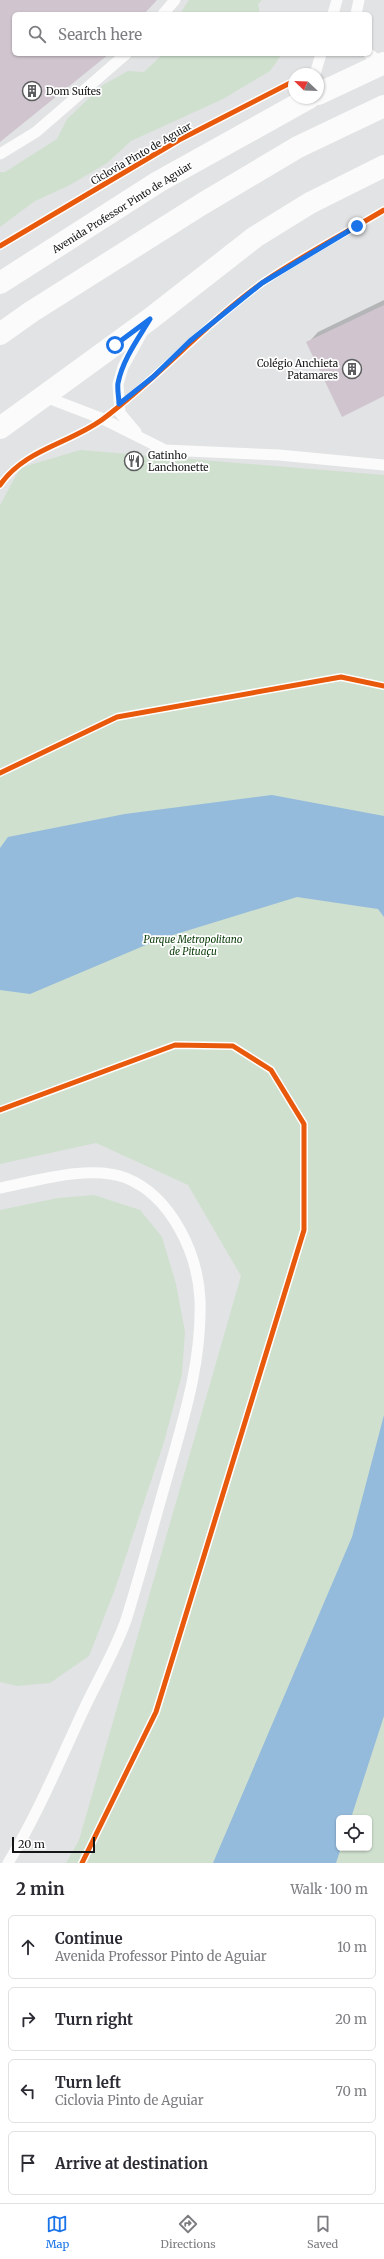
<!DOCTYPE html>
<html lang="en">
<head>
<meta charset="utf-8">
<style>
  body { margin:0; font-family:Merriweather,serif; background:#f7f7f7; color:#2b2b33 }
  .controls { position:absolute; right:12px; bottom:12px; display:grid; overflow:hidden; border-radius:6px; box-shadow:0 1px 3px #0004 }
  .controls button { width:36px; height:36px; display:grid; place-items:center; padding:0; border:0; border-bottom:1px solid #e1e1e2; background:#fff; color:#2b2b33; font:20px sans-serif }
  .compass { position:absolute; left:288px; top:68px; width:36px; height:36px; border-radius:50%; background:#fff; box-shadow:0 1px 3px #0004; rotate:293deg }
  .scale { position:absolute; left:12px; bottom:10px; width:83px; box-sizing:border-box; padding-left:4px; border:2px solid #141516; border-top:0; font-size:11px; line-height:14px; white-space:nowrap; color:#141516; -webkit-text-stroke:3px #fff; paint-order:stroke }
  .stop { position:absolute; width:12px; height:12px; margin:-9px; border:3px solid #1a73e8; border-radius:50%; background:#fff }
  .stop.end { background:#1a73e8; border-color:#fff; box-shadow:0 1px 4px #0008 }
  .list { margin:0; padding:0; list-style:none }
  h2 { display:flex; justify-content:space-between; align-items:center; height:52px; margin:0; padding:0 16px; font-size:17px }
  h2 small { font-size:13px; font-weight:400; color:#7c7c81 }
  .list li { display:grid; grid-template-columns:26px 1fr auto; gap:12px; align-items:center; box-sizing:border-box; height:64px; margin:0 8px 8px; padding:0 8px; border:1px solid #e1e1e2; border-radius:6px }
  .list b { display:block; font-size:15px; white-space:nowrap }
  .list p { margin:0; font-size:13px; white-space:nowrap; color:#7c7c81 }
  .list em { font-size:13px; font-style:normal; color:#7c7c81 }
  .icon { flex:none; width:22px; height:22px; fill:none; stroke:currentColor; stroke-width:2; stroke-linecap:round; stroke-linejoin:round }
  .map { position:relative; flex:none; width:384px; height:1863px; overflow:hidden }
  .search { position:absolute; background:#fff; box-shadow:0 1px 3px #0004; left:12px; right:12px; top:12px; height:44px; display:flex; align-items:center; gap:10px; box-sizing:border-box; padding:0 14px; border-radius:6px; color:#7c7c81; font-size:15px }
  .sheet { height:340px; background:#fff }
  nav { display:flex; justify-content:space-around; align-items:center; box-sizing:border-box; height:56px; border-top:1px solid #e1e1e2; background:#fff; font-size:11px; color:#7c7c81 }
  nav a { display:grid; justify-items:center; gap:2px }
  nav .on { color:#1a73e8 }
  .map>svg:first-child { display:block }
</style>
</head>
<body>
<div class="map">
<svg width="384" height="1863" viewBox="0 0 384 1863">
  <rect width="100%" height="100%" fill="#e2e3e4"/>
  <g fill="#cfe0cf" fill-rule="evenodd">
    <polygon points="189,0 262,0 258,4 260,14 180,14"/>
    <polygon points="163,54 277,54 280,57 270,71 223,99 131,141 107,163 70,185 35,201 0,227 0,172 5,172 57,139 67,119 103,85 128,71 144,72"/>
    <path d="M 80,450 L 384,475 L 384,1863 L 66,1863 L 79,1840 L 241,1276 L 188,1185 L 96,1143 L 0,1164 L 0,505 L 20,468 ZM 339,1818 L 369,1818 L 369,1848 L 339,1848 Z"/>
    <polygon points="94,1195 140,1210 162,1237 176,1284 185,1332 182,1374 164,1442 115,1589 89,1656 50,1683 17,1686 0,1682 0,1210 58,1198"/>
  </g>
  <g fill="#94badc">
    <polygon points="272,795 384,816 384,917 378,909 297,897 160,939 30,994 0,990 0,848 8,837 125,814"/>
    <polygon points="384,1415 384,1716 351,1818 339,1818 339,1848 341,1848 336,1863 213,1863 352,1537"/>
  </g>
  <polygon fill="#0003" points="384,300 384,395 308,343 318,332"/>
  <g fill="#d0c5ce">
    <polygon points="0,0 157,0 144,14 14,14 14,54 109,54 0,142"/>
    <polygon points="384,305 384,396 342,417 306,342"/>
  </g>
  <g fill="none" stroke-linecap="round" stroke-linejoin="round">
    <g stroke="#fbfbfb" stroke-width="11">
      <polyline points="163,14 175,0"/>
      <polyline points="333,14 337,0"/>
      <polyline points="356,14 359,0"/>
      <polyline points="369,54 383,64"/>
      <polyline points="315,74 321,54"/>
      <polyline points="0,154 36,132 126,54"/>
      <polyline points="43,396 103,419 165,450 279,455 384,465"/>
      <polyline points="136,432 120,413 118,384 123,367 143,331"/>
      <path d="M 0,1188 C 35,1181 91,1164 126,1178 C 171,1196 198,1253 200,1300 C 202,1363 183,1421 166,1481 C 153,1526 141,1572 127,1617 C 117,1648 98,1679 84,1709 C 60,1760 38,1814 8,1863"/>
    </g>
    <g stroke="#fbfbfb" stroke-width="22">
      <polyline points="318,94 384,63"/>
      <polyline points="0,283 158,182 309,98"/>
      <polyline points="0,334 31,312 202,204 298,147 384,106"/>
      <polyline points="0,428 150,319 255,237 310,203 384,166"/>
    </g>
    <g stroke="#fff" stroke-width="8">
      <g id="cycleway">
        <polyline points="0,246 179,140 294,81"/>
        <path d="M 0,485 C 25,449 69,444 103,419 C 159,377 205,324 262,283 C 301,256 344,234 384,210"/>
        <polyline points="0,773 117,717 341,677 384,686"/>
        <polyline points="0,1110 175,1045 233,1046 271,1070 304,1124 304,1230 156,1712 82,1863"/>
      </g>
    </g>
    <use href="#cycleway" stroke="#e8590c" stroke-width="5"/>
  </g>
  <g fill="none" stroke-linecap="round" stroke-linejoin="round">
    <path stroke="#1a73e8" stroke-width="5" d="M 115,345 L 150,319 C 138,339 123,359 118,383 C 117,389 119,398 119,404 L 153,377 L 190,341 L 262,283 L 357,226"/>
  </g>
  <defs>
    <g id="building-ring" transform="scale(1)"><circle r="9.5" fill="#fff" stroke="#5c5d5e" stroke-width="1.5"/><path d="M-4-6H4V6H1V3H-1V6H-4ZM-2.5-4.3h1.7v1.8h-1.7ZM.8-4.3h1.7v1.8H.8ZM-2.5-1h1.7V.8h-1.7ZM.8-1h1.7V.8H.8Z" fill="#5c5d5e"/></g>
    <g id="restaurant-ring" transform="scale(1)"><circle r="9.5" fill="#fff" stroke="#5c5d5e" stroke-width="1.5"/><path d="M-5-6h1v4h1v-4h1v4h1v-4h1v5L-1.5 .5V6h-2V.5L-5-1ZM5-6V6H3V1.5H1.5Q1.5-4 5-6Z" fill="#5c5d5e"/></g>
  </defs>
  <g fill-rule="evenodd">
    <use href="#building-ring" x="32" y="91"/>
    <use href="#building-ring" x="352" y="369"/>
    <use href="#restaurant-ring" x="134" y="461"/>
  </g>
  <g text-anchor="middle" stroke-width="3.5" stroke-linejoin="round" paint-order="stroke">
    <g font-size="10" fill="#141516" stroke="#fff" text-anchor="start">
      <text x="46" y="95">Dom Suítes</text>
      <text x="338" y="367" text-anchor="end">Colégio Anchieta<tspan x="338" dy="12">Patamares</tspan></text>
      <text x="148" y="459">Gatinho<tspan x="148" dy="12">Lanchonette</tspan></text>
    </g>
    <g font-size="10" fill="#141516" stroke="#fff">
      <text transform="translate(141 153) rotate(-30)" y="4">Ciclovia Pinto de Aguiar</text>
      <text transform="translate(122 207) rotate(-32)" y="4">Avenida Professor Pinto de Aguiar</text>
    </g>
    <g font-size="10" font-style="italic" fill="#083b06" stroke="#fff">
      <text x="193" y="943">Parque Metropolitano<tspan x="193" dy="12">de Pituaçu</tspan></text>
    </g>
  </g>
</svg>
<div class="controls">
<button><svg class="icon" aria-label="locate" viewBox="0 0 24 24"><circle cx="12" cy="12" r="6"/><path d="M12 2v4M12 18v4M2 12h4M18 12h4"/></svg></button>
</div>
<svg class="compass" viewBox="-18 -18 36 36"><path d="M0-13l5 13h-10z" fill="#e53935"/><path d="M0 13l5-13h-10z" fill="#7c7c81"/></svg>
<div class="scale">20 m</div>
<div class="stop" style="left:115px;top:345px"></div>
<div class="stop end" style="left:357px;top:226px"></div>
<div class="search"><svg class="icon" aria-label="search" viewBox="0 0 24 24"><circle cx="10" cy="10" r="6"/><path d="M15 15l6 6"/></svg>Search here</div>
</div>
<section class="sheet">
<h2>2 min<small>Walk · 100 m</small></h2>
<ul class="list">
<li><svg class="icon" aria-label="ahead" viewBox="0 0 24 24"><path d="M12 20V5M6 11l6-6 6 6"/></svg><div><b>Continue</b><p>Avenida Professor Pinto de Aguiar</p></div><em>10 m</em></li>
<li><svg class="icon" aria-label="right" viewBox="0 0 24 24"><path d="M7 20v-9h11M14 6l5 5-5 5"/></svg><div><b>Turn right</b></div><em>20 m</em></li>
<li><svg class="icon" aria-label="left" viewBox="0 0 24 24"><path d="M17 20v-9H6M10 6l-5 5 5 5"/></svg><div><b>Turn left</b><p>Ciclovia Pinto de Aguiar</p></div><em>70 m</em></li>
<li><svg class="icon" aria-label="arrive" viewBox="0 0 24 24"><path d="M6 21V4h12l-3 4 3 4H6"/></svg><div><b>Arrive at destination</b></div></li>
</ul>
</section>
<nav>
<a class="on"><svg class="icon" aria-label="map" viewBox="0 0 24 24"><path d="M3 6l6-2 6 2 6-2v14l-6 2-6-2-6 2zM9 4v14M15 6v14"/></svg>Map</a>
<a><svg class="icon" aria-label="directions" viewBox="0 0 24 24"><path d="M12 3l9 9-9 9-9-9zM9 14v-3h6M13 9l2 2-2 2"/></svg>Directions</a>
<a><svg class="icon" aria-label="saved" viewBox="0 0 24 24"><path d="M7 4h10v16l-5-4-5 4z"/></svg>Saved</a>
</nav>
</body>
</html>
